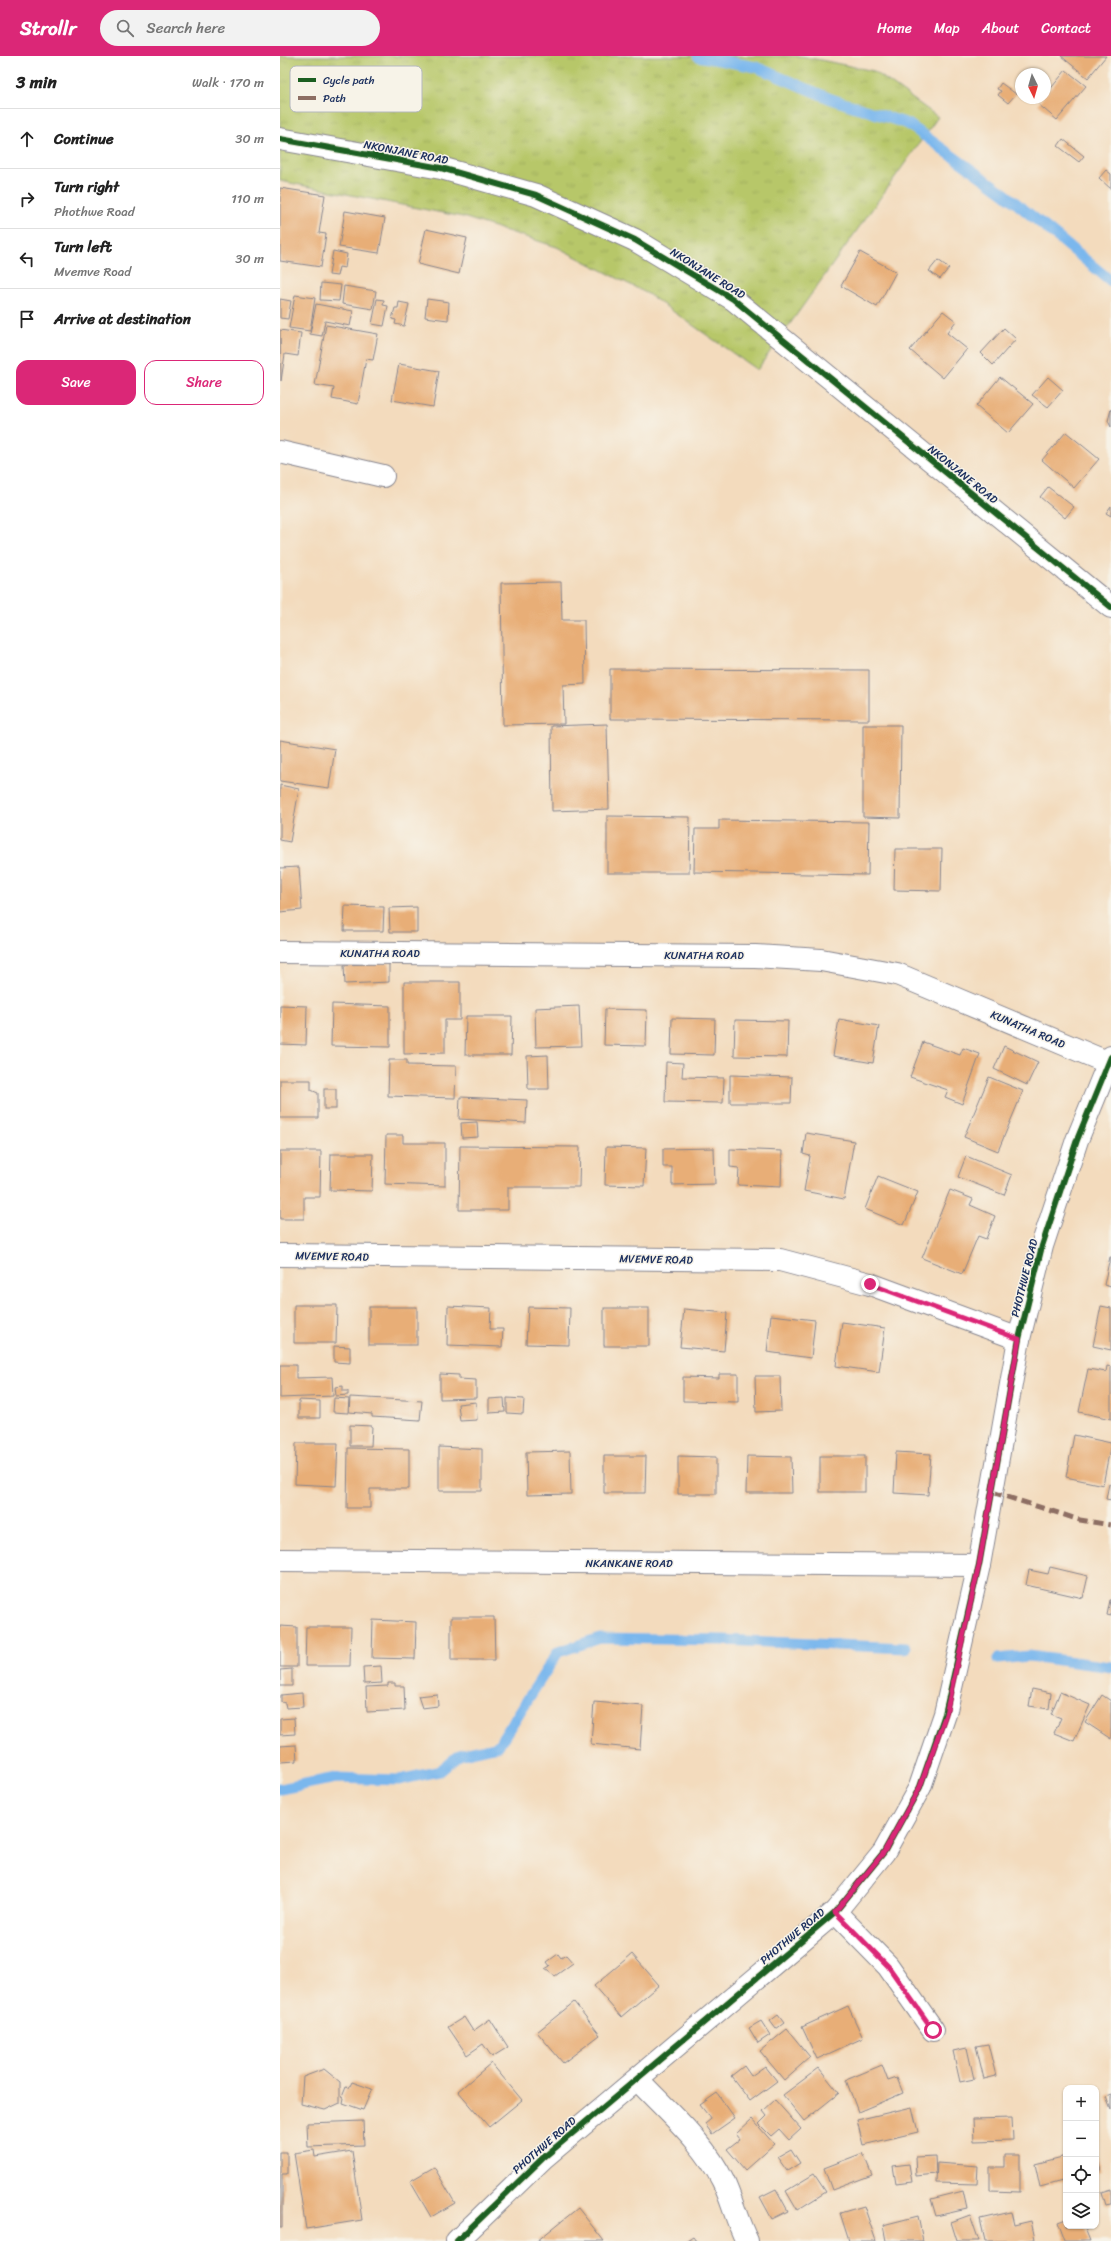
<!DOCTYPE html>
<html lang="en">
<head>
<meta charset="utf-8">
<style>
  body { margin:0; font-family:Sriracha,sans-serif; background:#f2f2f2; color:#222 }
  .controls { position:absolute; right:12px; bottom:12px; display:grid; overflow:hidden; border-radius:8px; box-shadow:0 1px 3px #0004 }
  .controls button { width:36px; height:36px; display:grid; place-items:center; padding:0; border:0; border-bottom:1px solid #e0e0e0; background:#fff; color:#222; font:20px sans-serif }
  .compass { position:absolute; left:735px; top:12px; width:36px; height:36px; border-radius:50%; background:#fff; box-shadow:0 1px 3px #0004; rotate:175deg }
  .stop { position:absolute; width:12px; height:12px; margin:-9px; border:3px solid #db2777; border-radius:50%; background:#fff }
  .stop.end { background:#db2777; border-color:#fff; box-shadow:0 1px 4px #0008 }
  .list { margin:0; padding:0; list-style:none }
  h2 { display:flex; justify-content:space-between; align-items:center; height:52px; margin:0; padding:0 16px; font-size:17px }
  h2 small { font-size:13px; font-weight:400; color:#767676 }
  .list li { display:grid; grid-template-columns:26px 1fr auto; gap:12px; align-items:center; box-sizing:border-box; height:60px; padding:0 16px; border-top:1px solid #e0e0e0 }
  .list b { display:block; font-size:15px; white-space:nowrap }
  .list p { margin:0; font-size:13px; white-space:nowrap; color:#767676 }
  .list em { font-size:13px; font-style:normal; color:#767676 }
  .actions { display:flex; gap:8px; padding:12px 16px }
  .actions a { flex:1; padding:9px 0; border:1px solid #db2777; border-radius:12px; text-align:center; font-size:14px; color:#db2777 }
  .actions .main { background:#db2777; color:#fff }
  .icon { flex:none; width:22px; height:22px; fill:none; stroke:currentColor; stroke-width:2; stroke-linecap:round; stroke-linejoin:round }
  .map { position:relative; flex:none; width:831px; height:2185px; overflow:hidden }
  header { display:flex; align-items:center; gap:24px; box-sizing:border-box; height:56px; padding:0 20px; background:#db2777; color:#fff }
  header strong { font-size:19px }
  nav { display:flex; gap:22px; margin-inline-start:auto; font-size:14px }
  .search { width:280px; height:36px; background:#f2f2f2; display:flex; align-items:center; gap:10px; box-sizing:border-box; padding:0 14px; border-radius:22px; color:#767676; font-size:15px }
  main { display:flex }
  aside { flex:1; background:#fff }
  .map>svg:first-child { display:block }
</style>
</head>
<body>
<header>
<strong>Strollr</strong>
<div class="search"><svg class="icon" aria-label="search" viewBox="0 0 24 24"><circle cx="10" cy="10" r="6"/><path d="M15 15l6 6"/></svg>Search here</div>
<nav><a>Home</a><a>Map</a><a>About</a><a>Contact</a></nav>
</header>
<main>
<aside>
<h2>3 min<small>Walk · 170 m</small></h2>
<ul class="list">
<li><svg class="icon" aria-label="ahead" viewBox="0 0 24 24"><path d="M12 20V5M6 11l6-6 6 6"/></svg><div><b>Continue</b></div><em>30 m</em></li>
<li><svg class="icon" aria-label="right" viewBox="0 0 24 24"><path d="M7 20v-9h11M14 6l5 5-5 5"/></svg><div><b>Turn right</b><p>Phothwe Road</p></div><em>110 m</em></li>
<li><svg class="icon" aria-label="left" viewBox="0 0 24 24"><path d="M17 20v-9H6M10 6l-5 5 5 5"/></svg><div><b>Turn left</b><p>Mvemve Road</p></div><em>30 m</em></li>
<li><svg class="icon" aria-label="arrive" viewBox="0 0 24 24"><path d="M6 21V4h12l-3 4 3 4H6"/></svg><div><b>Arrive at destination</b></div></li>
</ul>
<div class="actions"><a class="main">Save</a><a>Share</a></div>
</aside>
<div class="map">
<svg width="831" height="2185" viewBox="0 0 831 2185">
  <defs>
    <pattern id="grass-tufts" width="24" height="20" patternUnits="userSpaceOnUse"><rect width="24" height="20" fill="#b7c769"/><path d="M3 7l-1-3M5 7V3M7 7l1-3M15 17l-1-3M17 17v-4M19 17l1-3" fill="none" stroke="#9dab5d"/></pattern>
  </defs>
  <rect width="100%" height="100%" fill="#f7f3e8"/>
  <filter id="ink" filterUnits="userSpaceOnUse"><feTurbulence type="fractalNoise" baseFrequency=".025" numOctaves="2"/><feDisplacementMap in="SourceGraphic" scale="8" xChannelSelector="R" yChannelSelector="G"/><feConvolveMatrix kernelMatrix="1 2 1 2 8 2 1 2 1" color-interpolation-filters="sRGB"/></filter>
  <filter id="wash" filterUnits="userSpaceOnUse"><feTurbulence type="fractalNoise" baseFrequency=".012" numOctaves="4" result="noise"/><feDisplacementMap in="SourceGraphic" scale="16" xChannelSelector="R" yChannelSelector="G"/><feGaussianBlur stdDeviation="0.9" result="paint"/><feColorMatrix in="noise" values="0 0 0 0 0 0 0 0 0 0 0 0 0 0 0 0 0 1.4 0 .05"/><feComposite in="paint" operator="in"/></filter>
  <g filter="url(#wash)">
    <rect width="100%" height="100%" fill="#f3dbbd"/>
    <polygon fill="url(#grass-tufts)" stroke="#697b64" points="0,0 521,0 594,15 658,61 477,314 368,238 277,191 183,161 0,125"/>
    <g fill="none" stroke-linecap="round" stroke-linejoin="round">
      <g stroke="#7ab7ed" stroke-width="11">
        <polyline points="418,0 476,11 551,43 628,68 725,138 831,225"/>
        <polyline points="718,1603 749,1600 831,1611"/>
        <polyline points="0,1733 56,1722 119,1724 160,1715 179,1699 218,1690 278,1596 320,1582 442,1584 626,1592"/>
      </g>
    </g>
    <g id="blocks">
      <g fill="#e8ae77">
        <polygon points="781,0 826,0 808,22"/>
        <polygon points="786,14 806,30 777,64 758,48"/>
        <polygon points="721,27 736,38 728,47 718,39 721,35 717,33"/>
        <polygon points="783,83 804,100 799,106 778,90"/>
        <polygon points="826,114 831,118 831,133 819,122"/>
        <polygon points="0,132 45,139 39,177 46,178 41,211 0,205"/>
        <polygon points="65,155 105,162 99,197 59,191"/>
        <polygon points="146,173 187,182 179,218 138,208"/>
        <polygon points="53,195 67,198 65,212 59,211 57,220 49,219"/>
        <polygon points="580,196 616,216 597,251 561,230"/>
        <polygon points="658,204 669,212 660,223 649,215"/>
        <polygon points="41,227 61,229 59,245 40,244"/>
        <polygon points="64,230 96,235 93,253 62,248"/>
        <polygon points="15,239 35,242 30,275 9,272"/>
        <polygon points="0,243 11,245 8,263 0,262"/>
        <polygon points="97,243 104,244 103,249 108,250 104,270 92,268"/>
        <polygon points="147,243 169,246 168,264 145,261"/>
        <polygon points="119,246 129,248 124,270 115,268 116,264 112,263 115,252 118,252"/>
        <polygon points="36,248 73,255 70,270 45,265 42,280 30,278"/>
        <polygon points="663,255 676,265 667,277 687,293 663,322 630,294"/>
        <polygon points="46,269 98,278 93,304 86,303 78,348 52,343 54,332 35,329"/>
        <polygon points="724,272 736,283 713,309 701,297"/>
        <polygon points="0,274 21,277 18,300 5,298 1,325"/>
        <polygon points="119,308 159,315 153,351 112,344"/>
        <polygon points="720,321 753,348 728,377 696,350"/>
        <polygon points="768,321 783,334 768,351 752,339"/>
        <polygon points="831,353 831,371 828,365"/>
        <polygon points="786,376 819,403 794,432 762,404"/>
        <polygon points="768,431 794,451 785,462 760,441"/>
        <polygon points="831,450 831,460 826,457"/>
        <polygon points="281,526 282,564 304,564 305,628 283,629 284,668 223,669 221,527"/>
        <polygon points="330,613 589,614 589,664 330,663"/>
        <polygon points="327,668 329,753 272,755 271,670"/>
        <polygon points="583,669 621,669 620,762 583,761"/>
        <polygon points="0,684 55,693 49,732 0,725"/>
        <polygon points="0,729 19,733 10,786 0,784"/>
        <polygon points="327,760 410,761 409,817 327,817"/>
        <polygon points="439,764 589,766 588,819 414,816 415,773 439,773"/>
        <polygon points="615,793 662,793 661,835 614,834"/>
        <polygon points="19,811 22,854 0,856 0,812"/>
        <polygon points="65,850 104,851 103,875 64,875"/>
        <polygon points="137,851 137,876 110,876 109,852"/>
        <polygon points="109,907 109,926 65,928 64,909"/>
        <polygon points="124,926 180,926 180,964 165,964 165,997 124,998"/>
        <polygon points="52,948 110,950 110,991 51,990"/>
        <polygon points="0,949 27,950 26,989 0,988"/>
        <polygon points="299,950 301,990 256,991 255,952"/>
        <polygon points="325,953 367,954 366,990 324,989"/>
        <polygon points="186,960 232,960 231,999 185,999"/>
        <polygon points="392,962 435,963 434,999 391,998"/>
        <polygon points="559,963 599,970 593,1007 553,1000"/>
        <polygon points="455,964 508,965 507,1001 454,1000"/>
        <polygon points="643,986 680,999 683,992 700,998 682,1048 665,1041 668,1034 630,1021"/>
        <polygon points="724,990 758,1006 747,1029 714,1013"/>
        <polygon points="268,999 269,1033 248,1033 247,1000"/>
        <polygon points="109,1004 127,1004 127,1009 176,1010 175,1042 108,1040"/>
        <polygon points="386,1006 403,1007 402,1021 444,1022 443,1047 385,1046"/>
        <polygon points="450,1019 512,1021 511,1047 450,1047"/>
        <polygon points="709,1021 743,1035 718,1095 684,1081"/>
        <polygon points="0,1024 31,1024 31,1034 38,1037 38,1062 0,1062"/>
        <rect x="44" y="1033" width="12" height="20"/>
        <polygon points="180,1041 247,1044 246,1067 179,1063"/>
        <polygon points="197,1066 198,1081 182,1082 181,1067"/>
        <polygon points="526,1077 574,1085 564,1143 524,1135 530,1100 523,1098"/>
        <polygon points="106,1079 123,1079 123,1087 165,1087 165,1130 105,1128"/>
        <polygon points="180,1090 300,1091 299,1131 228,1131 228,1154 179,1154"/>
        <polygon points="326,1091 366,1092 364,1130 325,1129"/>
        <polygon points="434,1092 435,1128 392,1129 392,1111 383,1111 383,1093"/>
        <polygon points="450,1093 502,1095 501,1131 458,1129 459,1112 450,1111"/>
        <polygon points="0,1095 41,1095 40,1141 24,1141 24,1163 0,1163"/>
        <polygon points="51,1098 93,1098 92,1135 50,1134"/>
        <polygon points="686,1100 732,1119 724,1139 678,1121"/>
        <polygon points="598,1120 638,1136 624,1169 585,1153"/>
        <polygon points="670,1134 693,1143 690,1149 715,1160 706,1183 698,1180 682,1218 642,1202"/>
        <polygon points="830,1201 831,1201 831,1231 824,1229"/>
        <polygon points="14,1249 57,1249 56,1287 14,1287"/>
        <polygon points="168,1250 211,1252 210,1273 223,1273 222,1291 167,1289"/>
        <polygon points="821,1250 831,1252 831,1294 813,1290"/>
        <rect x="89" y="1251" width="48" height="38"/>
        <polygon points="248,1251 290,1252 289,1289 246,1288"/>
        <rect x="324" y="1252" width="45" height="38"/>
        <polygon points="404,1253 447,1257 444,1295 400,1291"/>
        <polygon points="491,1259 535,1264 531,1302 487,1296"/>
        <polygon points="562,1266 605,1272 599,1316 556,1310"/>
        <polygon points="54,1290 70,1291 70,1307 54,1306"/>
        <polygon points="0,1309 16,1309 16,1322 52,1321 53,1340 0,1342"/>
        <polygon points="827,1310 831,1311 831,1363 799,1356 808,1313 826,1316"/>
        <polygon points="160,1318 179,1319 179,1323 196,1324 196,1342 160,1343"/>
        <polygon points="439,1318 458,1318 458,1346 403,1345 403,1321 439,1322"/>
        <polygon points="475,1320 500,1320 501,1355 476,1356"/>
        <polygon points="63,1330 63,1335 68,1335 68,1339 56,1340 55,1331"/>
        <polygon points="70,1341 142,1345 140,1364 92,1361 92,1358 69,1356"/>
        <polygon points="54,1342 69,1343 68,1357 53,1356"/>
        <polygon points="224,1342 225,1356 209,1357 209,1343"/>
        <polygon points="227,1342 244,1343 243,1358 227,1357"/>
        <polygon points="19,1344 40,1345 40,1362 19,1362"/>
        <polygon points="196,1346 197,1364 180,1365 178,1348"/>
        <polygon points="70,1369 92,1370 91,1390 70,1390"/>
        <polygon points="794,1379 831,1387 823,1429 786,1421"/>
        <polygon points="16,1387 58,1387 56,1430 15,1428"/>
        <polygon points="159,1391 202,1393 202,1435 159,1435"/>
        <polygon points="68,1392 129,1393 129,1433 90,1433 90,1452 67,1452"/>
        <polygon points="290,1395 291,1438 247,1439 246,1396"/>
        <polygon points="616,1396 651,1398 648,1439 614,1437"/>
        <polygon points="324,1400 366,1400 365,1437 324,1437"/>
        <polygon points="398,1400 436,1401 436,1438 398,1438"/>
        <polygon points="467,1400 511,1401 512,1437 466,1437"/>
        <rect x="540" y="1400" width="45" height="36"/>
        <polygon points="829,1428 831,1429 831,1444 826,1443"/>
        <polygon points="770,1511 808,1520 803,1542 746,1529 749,1514 768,1518"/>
        <polygon points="830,1544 831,1544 831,1560 827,1559"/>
        <polygon points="171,1561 214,1561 215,1604 171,1604"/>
        <polygon points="93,1564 136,1566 135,1603 92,1602"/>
        <polygon points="0,1570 17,1571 17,1611 0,1611"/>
        <polygon points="26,1571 71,1571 70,1610 25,1610"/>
        <polygon points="101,1610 102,1627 84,1628 83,1611"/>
        <polygon points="12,1613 12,1630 0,1630 0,1614"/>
        <polygon points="108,1627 115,1627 115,1630 124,1630 125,1654 87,1656 86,1631 108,1630"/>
        <polygon points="752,1633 771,1637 769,1653 749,1650"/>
        <polygon points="780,1636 810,1649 794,1685 774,1677 781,1662 771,1658"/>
        <polygon points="22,1637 23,1651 6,1652 5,1647 1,1646 1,1639"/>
        <polygon points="157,1638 158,1650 142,1652 138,1640"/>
        <polygon points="822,1639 831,1645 831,1683 805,1666"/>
        <polygon points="314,1646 363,1650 360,1693 311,1688"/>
        <polygon points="14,1662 15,1678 0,1679 0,1663"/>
        <polygon points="16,1689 17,1705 0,1706 0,1690"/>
        <polygon points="278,1898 281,1902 286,1899 293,1907 275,1920 265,1913 270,1910 267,1906"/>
        <polygon points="352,1898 379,1929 341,1961 314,1930"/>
        <polygon points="294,1946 320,1979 283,2007 257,1976"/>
        <polygon points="568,1950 583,1982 537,2003 522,1971"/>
        <polygon points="498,1959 504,1967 496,1973 490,1965"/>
        <polygon points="184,1961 193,1975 210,1963 228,1991 212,2001 203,1988 187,1999 168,1971"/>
        <polygon points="481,1965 490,1979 478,1987 469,1972"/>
        <polygon points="507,1973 530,2001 504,2024 480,1995"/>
        <polygon points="708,1988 716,2020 704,2023 696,1990"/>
        <polygon points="687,1992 694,2023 680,2026 673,1995"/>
        <polygon points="211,2007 242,2044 209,2071 178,2035"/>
        <polygon points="602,2009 608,2025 617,2022 623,2037 578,2056 566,2024"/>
        <polygon points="464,2010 471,2020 485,2010 497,2025 470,2045 451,2020"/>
        <polygon points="539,2012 559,2037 524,2065 503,2039"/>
        <polygon points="44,2013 60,2026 60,2047 45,2054 21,2048 23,2021"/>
        <polygon points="72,2026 92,2033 83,2054 63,2047 64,2042 62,2041 66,2031 69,2032"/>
        <polygon points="437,2037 455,2062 432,2078 425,2068 431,2063 420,2049"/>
        <polygon points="831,2039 831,2054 826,2041"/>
        <polygon points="495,2044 521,2073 509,2084 499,2073 491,2080 479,2068 487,2060 483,2055"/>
        <polygon points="632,2051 638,2076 583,2089 577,2064"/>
        <polygon points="732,2062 733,2084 694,2085 693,2063"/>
        <polygon points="472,2063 494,2088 465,2114 447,2093 460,2083 456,2078"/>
        <polygon points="83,2065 84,2089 28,2091 27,2067"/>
        <polygon points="511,2093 520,2107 507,2115 497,2101"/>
        <polygon points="34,2094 35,2101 72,2095 82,2164 26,2173 14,2097"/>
        <polygon points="0,2096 7,2096 7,2118 2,2118 2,2172 0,2172"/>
        <polygon points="583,2097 592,2119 552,2134 544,2112"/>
        <polygon points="725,2099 740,2099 740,2136 710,2135 710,2111 725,2111"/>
        <polygon points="816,2099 821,2115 816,2116"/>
        <polygon points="655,2100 656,2118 636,2120 635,2101"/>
        <polygon points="786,2100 786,2124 760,2131 755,2108"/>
        <polygon points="657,2107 698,2110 697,2128 656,2127"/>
        <polygon points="629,2108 632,2126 616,2128 613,2110"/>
        <polygon points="154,2111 175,2147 151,2161 130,2125"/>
        <polygon points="534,2118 546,2136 517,2154 506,2135"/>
        <polygon points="496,2133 508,2155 492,2163 480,2141"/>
        <polygon points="831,2133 831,2148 825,2149 821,2136"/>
        <polygon points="683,2135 687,2153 656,2160 651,2143"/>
        <polygon points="584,2150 596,2185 569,2185 560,2157"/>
        <polygon points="298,2152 324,2185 257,2185"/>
        <polygon points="731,2156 734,2169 751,2165 755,2183 745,2185 705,2185 700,2163"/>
        <polygon points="690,2159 699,2185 677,2185 671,2166"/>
        <polygon points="638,2160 643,2185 606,2185 603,2169"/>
        <polygon points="786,2163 786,2170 804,2170 810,2185 785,2185 778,2166"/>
        <polygon points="413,2181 416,2185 407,2185"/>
      </g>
    </g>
  </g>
  <g filter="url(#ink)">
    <use href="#blocks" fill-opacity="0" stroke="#87858e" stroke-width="1"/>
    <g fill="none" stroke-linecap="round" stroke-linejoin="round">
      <g stroke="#87858e" stroke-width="24">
        <g id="minor">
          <polyline points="0,83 161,112 256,139 355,184 453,243 831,551"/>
          <polyline points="0,396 103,420"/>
          <polyline points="0,896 475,900 541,904 617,918 829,1007"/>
          <polyline points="0,1199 500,1204 590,1228 739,1283"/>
          <polyline points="0,1504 699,1509"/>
          <polyline points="555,1856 608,1910 653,1974"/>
          <path d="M 358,2024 C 387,2055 424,2086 443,2125 C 452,2144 457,2166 467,2185"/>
          <polyline points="177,2185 263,2102 555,1856 604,1796 640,1731 665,1658 699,1509 739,1283 762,1190 797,1084 831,1001"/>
        </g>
      </g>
      <use href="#minor" stroke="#fff" stroke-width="22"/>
      <polyline stroke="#8d6e63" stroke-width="5" stroke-dasharray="10 5" stroke-linecap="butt" points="712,1436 800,1464 831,1469"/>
      <g stroke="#f7f3e8" stroke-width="8">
        <g id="cycleway">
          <polyline points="0,83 161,112 256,139 355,184 453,243 831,551"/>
          <polyline points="177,2185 263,2102 555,1856 604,1796 640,1731 665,1658 699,1509 739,1283 762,1190 797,1084 831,1001"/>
        </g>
      </g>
      <use href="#cycleway" stroke="#1b5e20" stroke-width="6"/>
    </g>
  </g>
  <g fill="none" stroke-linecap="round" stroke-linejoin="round" filter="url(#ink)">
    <polyline stroke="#db2777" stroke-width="5" points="590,1228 739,1283 699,1509 666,1658 640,1731 604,1796 555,1856 608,1910 653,1974"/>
  </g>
  <g text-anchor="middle" stroke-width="3" stroke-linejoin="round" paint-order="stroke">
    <g font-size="11" fill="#1b2f5e" stroke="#f7f3e8">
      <text transform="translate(126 96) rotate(11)" y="4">NKONJANE ROAD</text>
      <text transform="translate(428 217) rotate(32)" y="4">NKONJANE ROAD</text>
      <text transform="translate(683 418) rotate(39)" y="4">NKONJANE ROAD</text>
      <text x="100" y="901">KUNATHA ROAD</text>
      <text x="424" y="903">KUNATHA ROAD</text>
      <text transform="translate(748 973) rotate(23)" y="4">KUNATHA ROAD</text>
      <text transform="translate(52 1200) rotate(1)" y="4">MVEMVE ROAD</text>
      <text transform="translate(376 1203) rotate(1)" y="4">MVEMVE ROAD</text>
      <text transform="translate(744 1222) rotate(-76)" y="4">PHOTHWE ROAD</text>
      <text x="349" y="1511">NKANKANE ROAD</text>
      <text transform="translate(512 1880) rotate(-40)" y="4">PHOTHWE ROAD</text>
      <text transform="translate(264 2089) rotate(-41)" y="4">PHOTHWE ROAD</text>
    </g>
  </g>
  <rect x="10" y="10" width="132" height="46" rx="6" fill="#f7f3e8" stroke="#b5b8bf" stroke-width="1"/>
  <rect x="18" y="22" width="18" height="4" fill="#1b5e20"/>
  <rect x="18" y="40" width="18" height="4" fill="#8d6e63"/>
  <g font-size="11" fill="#1b2f5e">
    <text x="43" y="28">Cycle path</text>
    <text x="43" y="46">Path</text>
  </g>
</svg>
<div class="controls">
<button>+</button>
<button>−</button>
<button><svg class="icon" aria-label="locate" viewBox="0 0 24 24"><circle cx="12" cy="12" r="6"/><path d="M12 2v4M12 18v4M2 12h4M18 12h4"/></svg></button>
<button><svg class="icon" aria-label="layers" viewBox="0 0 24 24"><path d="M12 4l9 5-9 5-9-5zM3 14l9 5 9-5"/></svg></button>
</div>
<svg class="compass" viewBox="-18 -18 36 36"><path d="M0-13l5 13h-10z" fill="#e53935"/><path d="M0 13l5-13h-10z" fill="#767676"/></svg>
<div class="stop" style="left:653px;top:1974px"></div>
<div class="stop end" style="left:590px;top:1228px"></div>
</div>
</main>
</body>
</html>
